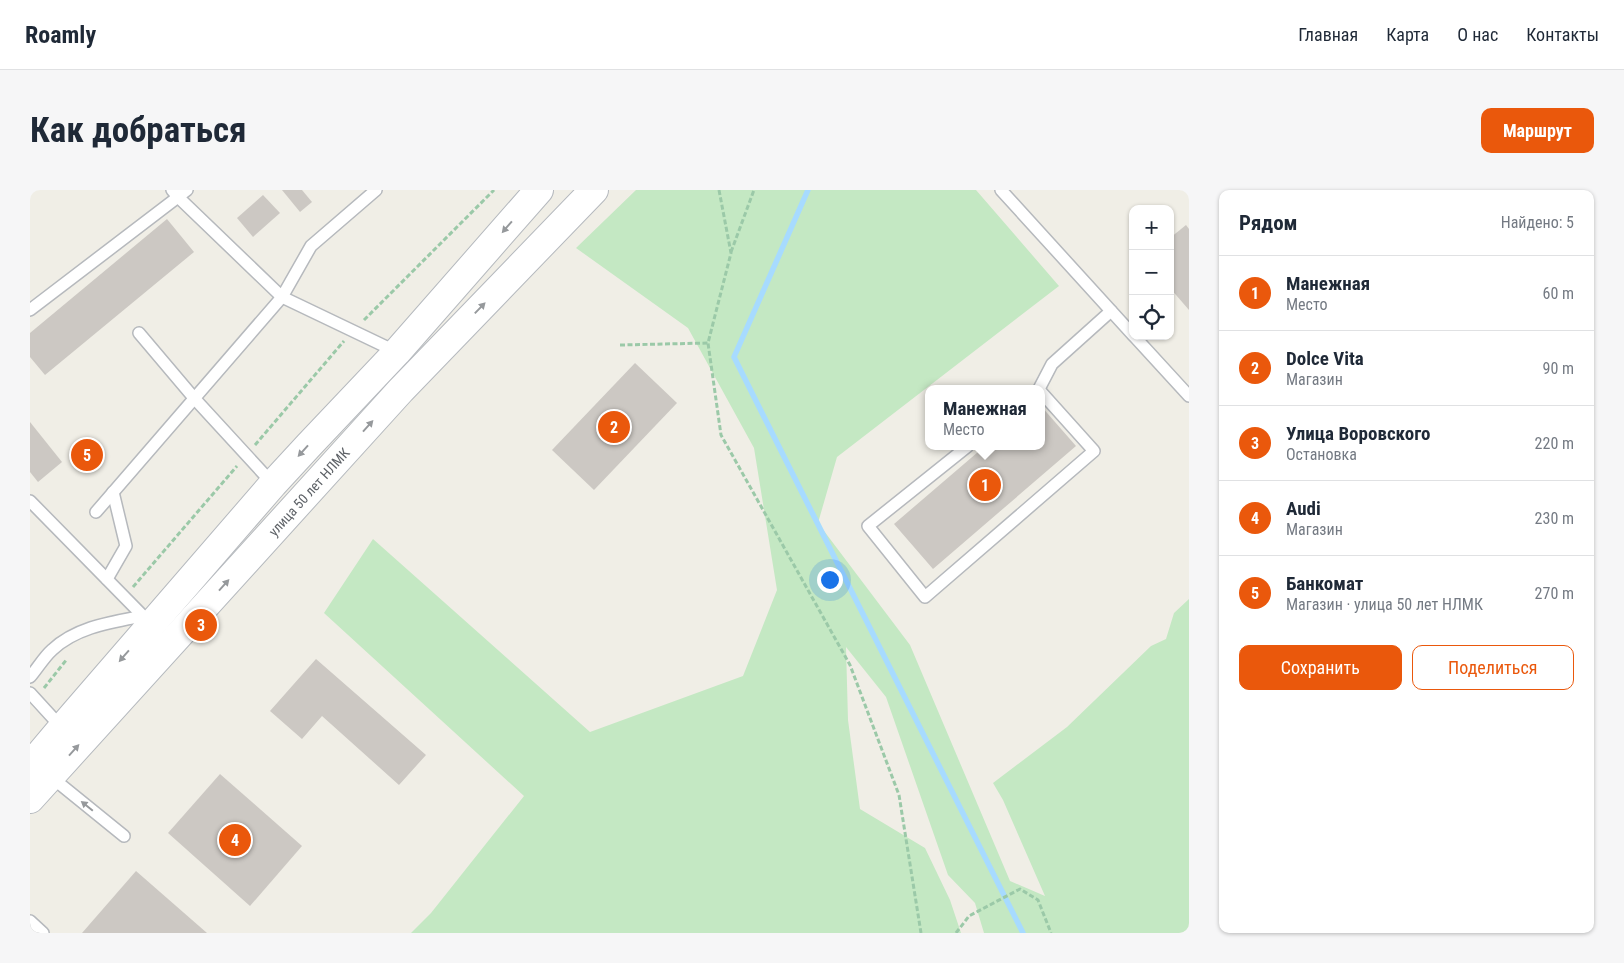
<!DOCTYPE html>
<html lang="ru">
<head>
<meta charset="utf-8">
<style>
  body { margin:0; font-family:"Roboto Condensed",sans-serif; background:#f6f6f7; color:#1f2937 }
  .controls { position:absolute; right:15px; top:15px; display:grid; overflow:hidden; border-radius:10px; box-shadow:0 1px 4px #0004 }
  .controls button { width:45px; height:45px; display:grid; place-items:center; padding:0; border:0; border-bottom:1px solid #e0e1e3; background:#fff; color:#1f2937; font:25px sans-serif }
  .you { position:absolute; left:799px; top:389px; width:18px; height:18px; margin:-12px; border:4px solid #fff; border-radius:50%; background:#1a73e8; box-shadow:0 0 0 8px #1a73e833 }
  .badge { display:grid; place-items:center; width:32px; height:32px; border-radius:50%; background:#ea580c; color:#fff; font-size:16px; font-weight:700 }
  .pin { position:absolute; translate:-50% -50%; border:2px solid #fff; box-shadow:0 1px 5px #0006 }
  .popup { position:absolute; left:895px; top:195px; width:120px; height:65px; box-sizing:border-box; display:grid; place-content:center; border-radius:10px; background:#fff; filter:drop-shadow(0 1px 4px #0005); font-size:16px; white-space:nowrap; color:#747a83 }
  .popup b { font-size:19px; color:#1f2937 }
  .popup::after { content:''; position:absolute; left:50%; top:100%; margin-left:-10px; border:10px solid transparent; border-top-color:#fff }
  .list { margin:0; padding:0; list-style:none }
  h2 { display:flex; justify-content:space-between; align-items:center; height:65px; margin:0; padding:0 20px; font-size:21px }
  h2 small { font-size:16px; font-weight:400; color:#747a83 }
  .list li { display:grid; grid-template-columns:32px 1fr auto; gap:15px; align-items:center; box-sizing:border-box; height:75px; padding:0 20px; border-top:1px solid #e0e1e3 }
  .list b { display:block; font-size:19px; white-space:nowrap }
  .list p { margin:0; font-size:16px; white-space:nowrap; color:#747a83 }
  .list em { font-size:16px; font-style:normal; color:#747a83 }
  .actions { display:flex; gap:10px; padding:15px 20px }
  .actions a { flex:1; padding:11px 0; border:1px solid #ea580c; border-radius:10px; text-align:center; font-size:18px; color:#ea580c }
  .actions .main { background:#ea580c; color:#fff }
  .icon { flex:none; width:28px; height:28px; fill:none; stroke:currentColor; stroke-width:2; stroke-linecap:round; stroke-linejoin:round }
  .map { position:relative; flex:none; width:1159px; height:743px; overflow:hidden; border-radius:10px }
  header { display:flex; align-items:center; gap:30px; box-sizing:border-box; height:70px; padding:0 25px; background:#fff; border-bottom:1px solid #e0e1e3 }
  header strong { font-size:24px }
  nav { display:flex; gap:28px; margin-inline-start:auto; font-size:18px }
  .intro { display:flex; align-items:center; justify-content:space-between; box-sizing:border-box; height:120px; padding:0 30px }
  h1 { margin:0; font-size:35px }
  .button { padding:12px 22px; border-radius:10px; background:#ea580c; color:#fff; font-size:18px; font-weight:700 }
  main { display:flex; gap:30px; padding:0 30px }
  aside { flex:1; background:#fff; border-radius:10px; box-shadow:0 1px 4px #0004 }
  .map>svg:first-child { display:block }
</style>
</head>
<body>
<header>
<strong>Roamly</strong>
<nav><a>Главная</a><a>Карта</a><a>О нас</a><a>Контакты</a></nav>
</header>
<div class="intro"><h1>Как добраться</h1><a class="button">Маршрут</a></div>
<main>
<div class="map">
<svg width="1159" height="743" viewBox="0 0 1159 743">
  <rect width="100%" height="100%" fill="#f0eee6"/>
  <polygon fill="#c4e8c3" points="606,0 946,0 1029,96 807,267 788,333 880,455 980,691 1015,706 973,610 963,593 1037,537 1121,456 1136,449 1144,423 1159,409 1159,743 954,743 945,713 918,685 856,507 816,457 818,530 830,619 895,658 920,710 931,743 381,743 401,723 494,606 294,423 343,349 560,542 713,486 747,400 724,258 658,138 546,58"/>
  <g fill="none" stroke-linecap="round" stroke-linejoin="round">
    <polyline stroke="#a7dbff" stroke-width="5.5" points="778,0 704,167 993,743"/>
  </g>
  <g fill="#ccc8c3">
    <polygon points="252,0 272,0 282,12 270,22"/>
    <polygon points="233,5 250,23 223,47 207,28"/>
    <polygon points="137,29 164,62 15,185 0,167 0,143"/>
    <polygon points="1156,35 1159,39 1159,120 1140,98 1140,48"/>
    <polygon points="605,173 647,213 564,300 522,260"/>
    <polygon points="1011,216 1046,256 903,379 864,334 955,256 1011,256"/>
    <polygon points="0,232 32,272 8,292 0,282"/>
    <polygon points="64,253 68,260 57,267 60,270 52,275 47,269 56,263 55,259"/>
    <polygon points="286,469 396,565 369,595 292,526 272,549 240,521"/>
    <polygon points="190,584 272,656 220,716 138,643"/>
    <polygon points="106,681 177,743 52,743"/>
  </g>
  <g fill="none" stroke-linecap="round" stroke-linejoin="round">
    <g stroke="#b6b9bd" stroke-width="14">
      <g id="lane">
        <polyline points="157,0 148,7 252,107 367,162"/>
        <polyline points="971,0 1103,145"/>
        <polyline points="0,120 148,7 142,0"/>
        <polyline points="109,143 164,208 243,294"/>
        <polyline points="1104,146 1159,206"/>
        <polyline points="1009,199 1022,174 1081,121"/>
        <polyline points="938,256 838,336 895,407 1064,261 1011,202"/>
        <polyline points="0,311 113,426"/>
        <polyline points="66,322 252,107 281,56 346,0"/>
        <polyline points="77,389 96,356 83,302"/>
        <path d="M 0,487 C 7,479 14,467 22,460 C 46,437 82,432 113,426 L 116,430"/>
        <polyline points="0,503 32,538"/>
        <polyline points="20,586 94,646"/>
        <polyline points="0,731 13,743"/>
      </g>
    </g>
    <g stroke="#b5b9be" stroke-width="30">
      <g id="secondary">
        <polyline points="0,576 32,538 243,294 279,255 367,162 509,0"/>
        <polyline points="0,609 371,200 564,0"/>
      </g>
    </g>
    <g stroke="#9bc9a8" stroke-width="3" stroke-dasharray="5 2.5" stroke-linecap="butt">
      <polyline points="689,0 701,63 678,153 691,245 820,475 869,605 891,743"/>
      <polyline points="701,62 724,0"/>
      <polyline points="334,130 464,0"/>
      <polyline points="590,155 678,153"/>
      <polyline points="225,255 314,151"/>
      <polyline points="103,397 207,276"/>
      <polyline points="14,498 37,469"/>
      <polyline points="926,743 939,726 990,699 1008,710 1021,743"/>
    </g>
    <use href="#lane" stroke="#fff" stroke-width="11"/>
    <use href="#secondary" stroke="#fff" stroke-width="28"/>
  </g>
  <defs><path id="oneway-solid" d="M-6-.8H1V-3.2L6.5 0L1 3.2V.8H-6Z" transform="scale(1.25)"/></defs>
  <g fill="#96999c">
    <use href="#oneway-solid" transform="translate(477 37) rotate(131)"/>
    <use href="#oneway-solid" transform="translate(450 118) rotate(-46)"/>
    <use href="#oneway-solid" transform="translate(338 236) rotate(-48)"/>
    <use href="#oneway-solid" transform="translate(273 261) rotate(132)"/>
    <use href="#oneway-solid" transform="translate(194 395) rotate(-48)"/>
    <use href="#oneway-solid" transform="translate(94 466) rotate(131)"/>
    <use href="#oneway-solid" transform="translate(44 560) rotate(-48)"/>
    <use href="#oneway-solid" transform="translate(57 616) rotate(-141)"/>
  </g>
  <g text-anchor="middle" stroke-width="5" stroke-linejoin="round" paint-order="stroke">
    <g font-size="14" fill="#5e6267" stroke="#fff">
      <text transform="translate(279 302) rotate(-48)" y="5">улица 50 лет НЛМК</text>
    </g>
  </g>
</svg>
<div class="controls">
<button>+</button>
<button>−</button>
<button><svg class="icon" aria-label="locate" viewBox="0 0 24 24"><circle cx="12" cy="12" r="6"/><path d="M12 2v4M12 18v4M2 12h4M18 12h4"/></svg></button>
</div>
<div class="you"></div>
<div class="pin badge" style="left:955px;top:295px">1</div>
<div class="popup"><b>Манежная</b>Место</div>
<div class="pin badge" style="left:584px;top:237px">2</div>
<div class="pin badge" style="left:171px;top:435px">3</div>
<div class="pin badge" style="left:205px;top:650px">4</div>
<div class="pin badge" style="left:57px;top:265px">5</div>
</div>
<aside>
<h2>Рядом<small>Найдено: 5</small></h2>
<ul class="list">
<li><span class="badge">1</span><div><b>Манежная</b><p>Место</p></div><em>60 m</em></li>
<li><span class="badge">2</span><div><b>Dolce Vita</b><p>Магазин</p></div><em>90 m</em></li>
<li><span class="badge">3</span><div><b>Улица Воровского</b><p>Остановка</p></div><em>220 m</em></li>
<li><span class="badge">4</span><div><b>Audi</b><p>Магазин</p></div><em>230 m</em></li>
<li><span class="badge">5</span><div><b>Банкомат</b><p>Магазин · улица 50 лет НЛМК</p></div><em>270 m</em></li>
</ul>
<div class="actions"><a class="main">Сохранить</a><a>Поделиться</a></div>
</aside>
</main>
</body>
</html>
